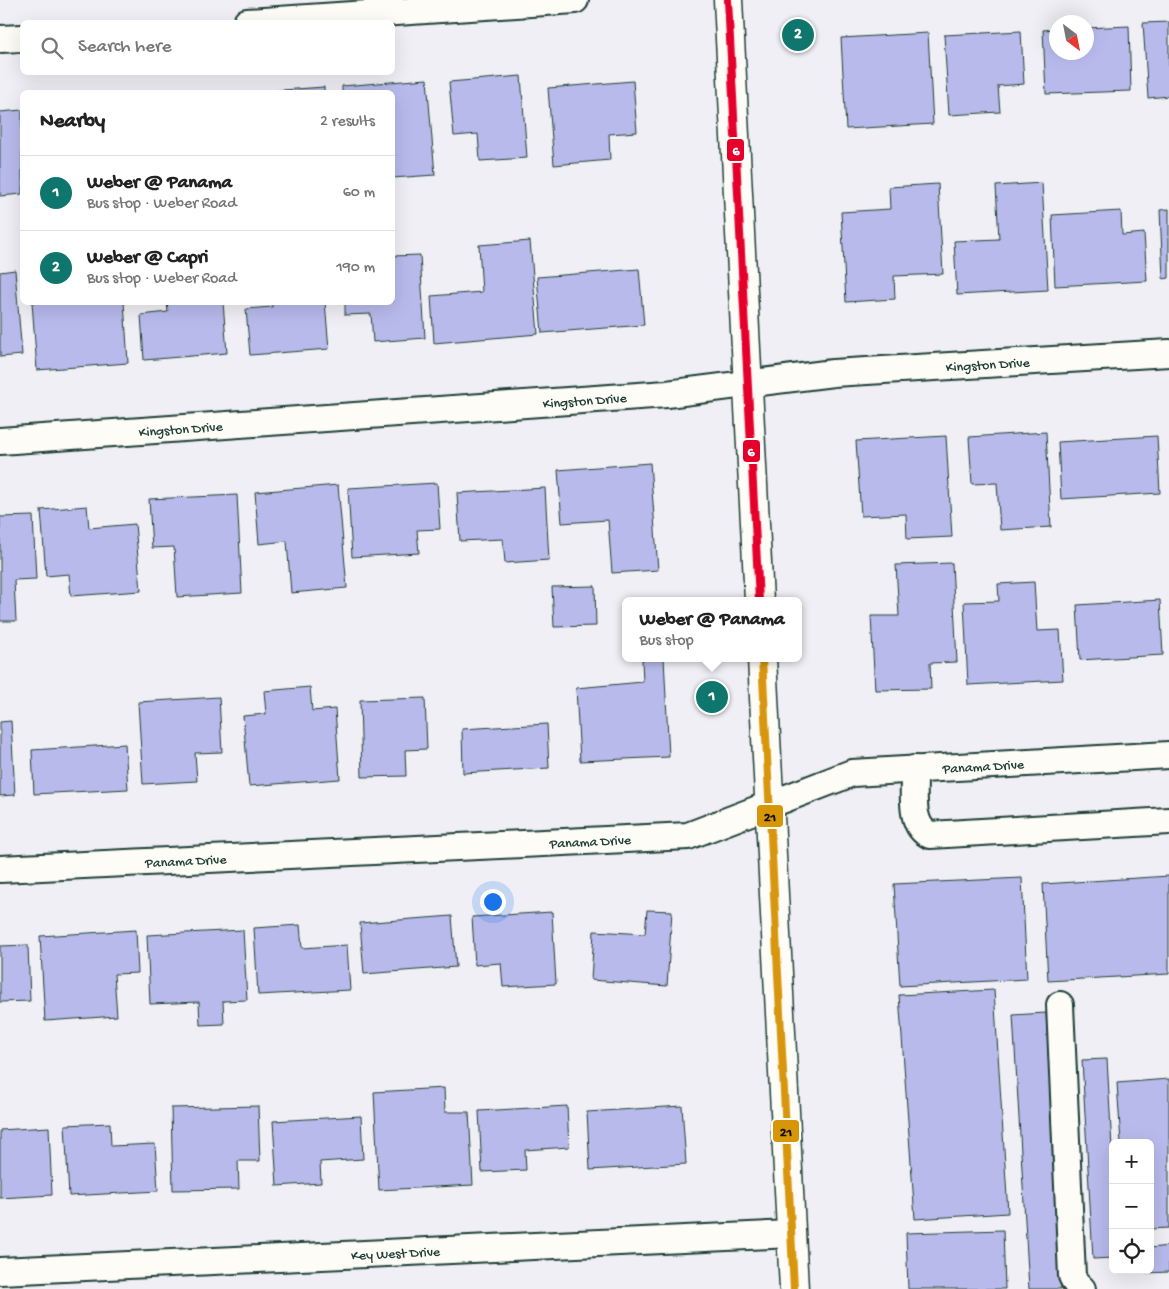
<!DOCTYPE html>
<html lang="en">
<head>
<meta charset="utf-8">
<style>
  body { margin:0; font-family:"Gochi Hand",sans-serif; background:#f6f6f6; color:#222 }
  .controls { position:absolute; right:15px; bottom:15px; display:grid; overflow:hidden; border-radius:8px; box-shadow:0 5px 20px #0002 }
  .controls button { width:45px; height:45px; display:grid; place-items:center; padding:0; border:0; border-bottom:1px solid #e0e0e0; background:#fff; color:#222; font:25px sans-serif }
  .compass { position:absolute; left:1049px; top:15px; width:45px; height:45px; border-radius:50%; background:#fff; box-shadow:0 5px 20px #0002; rotate:148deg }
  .you { position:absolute; left:492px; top:901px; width:18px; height:18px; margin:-12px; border:4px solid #fff; border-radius:50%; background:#1a73e8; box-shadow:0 0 0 8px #1a73e833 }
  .badge { display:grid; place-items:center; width:32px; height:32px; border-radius:50%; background:#0f766e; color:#fff; font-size:16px; font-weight:700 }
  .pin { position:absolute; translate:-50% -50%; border:2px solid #fff; box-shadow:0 1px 5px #0006 }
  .popup { position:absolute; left:622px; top:597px; width:180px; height:65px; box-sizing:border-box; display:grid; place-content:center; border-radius:8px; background:#fff; filter:drop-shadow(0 1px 4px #0005); font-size:16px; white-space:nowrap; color:#767676 }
  .popup b { font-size:19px; color:#222 }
  .popup::after { content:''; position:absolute; left:50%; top:100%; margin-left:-10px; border:10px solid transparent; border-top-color:#fff }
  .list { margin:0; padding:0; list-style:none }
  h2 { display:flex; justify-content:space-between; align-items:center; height:65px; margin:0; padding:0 20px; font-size:21px }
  h2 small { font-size:16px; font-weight:400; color:#767676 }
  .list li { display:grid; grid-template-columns:32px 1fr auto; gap:15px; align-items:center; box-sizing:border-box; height:75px; padding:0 20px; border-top:1px solid #e0e0e0 }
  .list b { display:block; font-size:19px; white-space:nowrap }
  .list p { margin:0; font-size:16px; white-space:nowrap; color:#767676 }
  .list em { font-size:16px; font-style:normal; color:#767676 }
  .icon { flex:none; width:28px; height:28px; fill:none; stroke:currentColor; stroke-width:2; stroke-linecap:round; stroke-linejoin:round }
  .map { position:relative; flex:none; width:1169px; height:1289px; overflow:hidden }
  .search { position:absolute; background:#fff; box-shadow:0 5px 20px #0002; left:20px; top:20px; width:375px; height:55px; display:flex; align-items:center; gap:12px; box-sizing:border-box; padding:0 18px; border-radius:8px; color:#767676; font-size:19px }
  .panel { position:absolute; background:#fff; box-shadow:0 5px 20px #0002; left:20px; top:90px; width:375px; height:215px; border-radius:8px }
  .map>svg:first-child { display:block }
</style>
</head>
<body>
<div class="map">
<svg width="1169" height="1289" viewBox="0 0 1169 1289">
  <rect width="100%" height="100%" fill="#efeff5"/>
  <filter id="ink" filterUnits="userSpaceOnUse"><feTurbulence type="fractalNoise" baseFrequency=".02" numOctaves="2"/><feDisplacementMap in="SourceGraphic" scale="10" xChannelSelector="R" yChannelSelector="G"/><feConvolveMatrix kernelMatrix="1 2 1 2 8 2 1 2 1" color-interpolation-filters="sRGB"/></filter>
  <g filter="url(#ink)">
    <g fill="#b7baeb" stroke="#1f3d34">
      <polygon points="1169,22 1169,96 1148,98 1143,23"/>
      <polygon points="1129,26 1131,91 1046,94 1043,30 1056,29 1056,52 1086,52 1086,28"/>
      <polygon points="1021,31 1024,84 998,86 1000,112 949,115 944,35"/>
      <polygon points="928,33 933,124 846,129 841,38"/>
      <polygon points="521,76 527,158 480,161 478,134 454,136 449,82"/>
      <polygon points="427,79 435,175 392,178 392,92 342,92 342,86"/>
      <polygon points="633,81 637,132 609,134 610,160 554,165 548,88"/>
      <polygon points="324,87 324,92 255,92"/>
      <polygon points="22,110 22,194 0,196 0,112"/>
      <polygon points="1042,183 1048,290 957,295 954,241 999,239 996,186"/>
      <polygon points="938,184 943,274 894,276 895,299 846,302 841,212 890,209 889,187"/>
      <polygon points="1169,209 1169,278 1163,279 1160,210"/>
      <polygon points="1121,211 1122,235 1144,233 1147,281 1055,286 1052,215"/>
      <polygon points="530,241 538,334 434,343 431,296 482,292 479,245"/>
      <polygon points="420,255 425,338 373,342 371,314 345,315 345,302 392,302 392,256"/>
      <polygon points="639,269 644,325 542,333 537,277"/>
      <polygon points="15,270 22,355 0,357 0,272"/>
      <polygon points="32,302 124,302 128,363 37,370"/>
      <polygon points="167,302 223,302 227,353 144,360 141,315 168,312"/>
      <polygon points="272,302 325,302 329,349 250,355 246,309 272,307"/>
      <polygon points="1046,432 1051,527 1000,530 997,483 972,484 969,437"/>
      <polygon points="946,436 952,537 907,539 906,514 861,516 856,441"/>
      <polygon points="1157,436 1160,493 1061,499 1058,442"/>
      <polygon points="650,463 658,570 612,573 608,520 562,523 558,470"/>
      <polygon points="437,483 440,529 417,530 419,553 352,557 348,488"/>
      <polygon points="338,485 347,588 291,593 287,541 259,544 255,492"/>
      <polygon points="545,488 549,560 505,563 503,539 460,541 457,493"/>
      <polygon points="237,495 242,593 177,597 174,547 152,548 149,499"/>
      <polygon points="87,506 89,528 135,524 141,591 71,596 69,574 46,576 41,510"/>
      <polygon points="33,516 36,579 14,580 16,621 0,621 0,517"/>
      <polygon points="952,563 957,662 930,663 931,689 875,690 871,616 899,616 896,565"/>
      <polygon points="1034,582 1037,631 1060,630 1063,680 968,685 964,602 999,601 998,584"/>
      <polygon points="595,586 596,626 554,627 552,587"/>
      <polygon points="1160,600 1163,655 1080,660 1077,605"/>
      <polygon points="664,658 669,757 580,761 576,688 643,682 642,660"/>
      <polygon points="310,687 312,711 335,709 340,779 249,786 243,716 266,714 264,691"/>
      <polygon points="219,697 222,752 195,753 197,781 143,784 138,702"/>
      <polygon points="425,698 427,749 405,750 406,776 362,777 360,700"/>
      <polygon points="11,721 15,795 0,796 0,722"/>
      <polygon points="547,724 549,768 463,773 462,729"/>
      <polygon points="125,744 128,789 34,794 32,750"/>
      <polygon points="1169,876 1169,974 1048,981 1043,884"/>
      <polygon points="1022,878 1027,979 900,986 894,884"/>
      <polygon points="647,910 672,911 667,986 591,980 594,931 645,934"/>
      <polygon points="552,912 556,984 503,987 501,963 475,965 472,917"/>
      <polygon points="452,916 456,967 364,974 360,923"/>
      <polygon points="300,925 302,948 347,945 350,990 258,995 254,928"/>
      <polygon points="136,930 138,973 114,974 117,1016 45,1021 40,936"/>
      <polygon points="243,930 247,1000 223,1001 224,1024 200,1025 199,1002 150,1004 147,935"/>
      <polygon points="28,945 30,1001 0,1002 0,946"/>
      <polygon points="994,990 1008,1213 915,1219 899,995"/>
      <polygon points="1046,1013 1061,1289 1029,1289 1013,1015"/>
      <polygon points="1107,1059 1113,1166 1113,1258 1093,1259 1082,1060"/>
      <polygon points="1169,1079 1169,1228 1150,1229 1150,1143 1121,1143 1117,1083"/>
      <polygon points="444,1088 445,1112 469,1112 473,1185 379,1190 374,1092"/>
      <polygon points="258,1106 260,1161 238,1161 239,1189 173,1190 171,1108"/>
      <polygon points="567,1106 569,1147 525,1150 526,1170 482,1172 479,1111"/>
      <polygon points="682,1106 686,1164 590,1170 587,1112"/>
      <polygon points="361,1116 363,1159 320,1162 321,1183 277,1186 273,1121"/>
      <polygon points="110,1123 111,1146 155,1144 158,1191 69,1196 65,1125"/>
      <polygon points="49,1127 52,1195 0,1198 0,1130"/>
      <polygon points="1003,1230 1005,1289 908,1289 906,1233"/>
      <polygon points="1169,1246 1169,1272 1146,1273 1146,1270 1150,1270 1150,1248"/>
    </g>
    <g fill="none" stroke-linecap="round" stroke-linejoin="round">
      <g stroke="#1f3d34" stroke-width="30">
        <g id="minor">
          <polyline points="247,22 575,0"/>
          <polyline points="0,39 22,38"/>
          <path id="s1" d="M 0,441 L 667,394 L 833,373 L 1169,353"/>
          <path d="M 914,769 C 915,789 908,826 930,835 L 1169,821"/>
          <path id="s2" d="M 0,869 L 688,836 L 852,773 L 1169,755"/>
          <polyline points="1060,1005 1072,1276 1075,1282 1082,1289"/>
          <path id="s3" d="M 0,1271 L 791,1234"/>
        </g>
      </g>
      <g stroke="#1f3d34" stroke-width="31">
        <g id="secondary">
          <polyline points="728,0 759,601"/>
          <polyline points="762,658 794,1289"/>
        </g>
      </g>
      <use href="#minor" stroke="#fdfcf7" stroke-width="26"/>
      <use href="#secondary" stroke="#fdfcf7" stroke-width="28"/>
      <g stroke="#fdfcf7" stroke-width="11">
        <polyline id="bus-1" points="728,0 759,601"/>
      </g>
      <g stroke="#fdfcf7" stroke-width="11">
        <polyline id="bus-2" points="762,658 794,1289"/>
      </g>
      <use href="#bus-1" stroke="#e4002b" stroke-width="8"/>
      <use href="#bus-2" stroke="#d79608" stroke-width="8"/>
    </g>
  </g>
  <g text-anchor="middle" stroke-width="4" stroke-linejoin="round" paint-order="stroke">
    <g font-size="14" fill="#1f3d34" stroke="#fdfcf7">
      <text dy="5" stroke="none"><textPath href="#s1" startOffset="991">Kingston Drive</textPath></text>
      <text dy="5" stroke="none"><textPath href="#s1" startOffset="586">Kingston Drive</textPath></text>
      <text dy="5" stroke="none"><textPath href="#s1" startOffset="181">Kingston Drive</textPath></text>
      <text dy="5" stroke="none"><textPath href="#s2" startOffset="996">Panama Drive</textPath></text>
      <text dy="5" stroke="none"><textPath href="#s2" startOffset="591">Panama Drive</textPath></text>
      <text dy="5" stroke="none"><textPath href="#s2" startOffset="186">Panama Drive</textPath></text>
      <text dy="5" stroke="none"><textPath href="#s3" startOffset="396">Key West Drive</textPath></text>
    </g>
  </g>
  <g stroke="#fdfcf7" stroke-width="2">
    <rect x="726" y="138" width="19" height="24" rx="5" fill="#e4002b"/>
    <rect x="742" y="439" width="19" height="24" rx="5" fill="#e4002b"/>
    <rect x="756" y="804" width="28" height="24" rx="5" fill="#d79608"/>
    <rect x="772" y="1119" width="28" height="24" rx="5" fill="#d79608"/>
  </g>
  <g font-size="14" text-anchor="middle" font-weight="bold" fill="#fff">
    <text x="736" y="155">6</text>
    <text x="751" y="456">6</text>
  </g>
  <g font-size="14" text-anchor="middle" font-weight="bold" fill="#111">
    <text x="770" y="821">21</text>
    <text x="786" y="1136">21</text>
  </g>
</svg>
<div class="controls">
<button>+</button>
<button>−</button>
<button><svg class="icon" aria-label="locate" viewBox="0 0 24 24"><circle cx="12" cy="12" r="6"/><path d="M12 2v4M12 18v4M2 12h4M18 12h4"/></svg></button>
</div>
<svg class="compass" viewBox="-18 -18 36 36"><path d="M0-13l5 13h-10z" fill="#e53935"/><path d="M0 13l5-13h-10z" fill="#767676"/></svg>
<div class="you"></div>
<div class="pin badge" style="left:712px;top:697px">1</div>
<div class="popup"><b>Weber @ Panama</b>Bus stop</div>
<div class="pin badge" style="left:798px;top:35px">2</div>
<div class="search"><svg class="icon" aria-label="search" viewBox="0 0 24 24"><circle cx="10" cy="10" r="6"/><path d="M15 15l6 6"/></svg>Search here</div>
<section class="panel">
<h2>Nearby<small>2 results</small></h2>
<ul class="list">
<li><span class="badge">1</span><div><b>Weber @ Panama</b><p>Bus stop · Weber Road</p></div><em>60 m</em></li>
<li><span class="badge">2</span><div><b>Weber @ Capri</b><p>Bus stop · Weber Road</p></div><em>190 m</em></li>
</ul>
</section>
</div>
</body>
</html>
